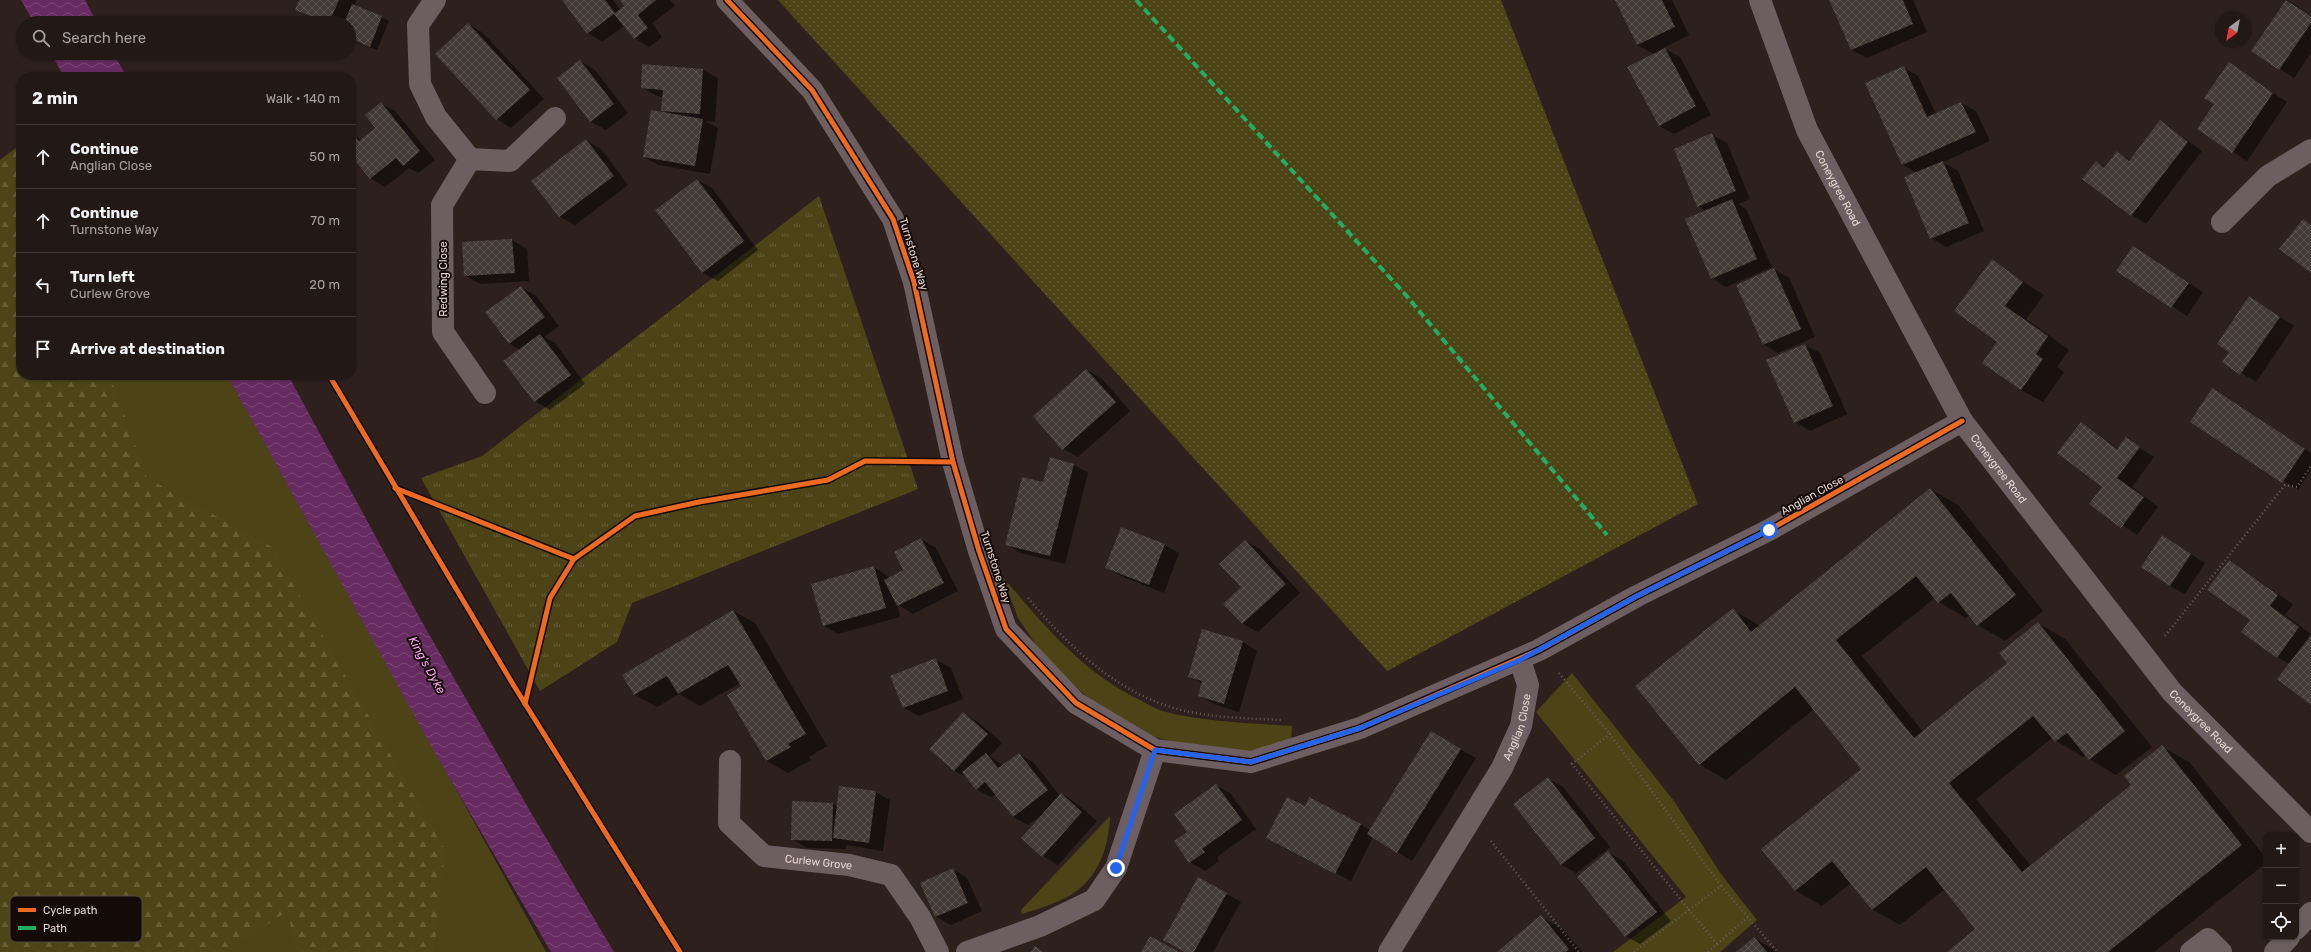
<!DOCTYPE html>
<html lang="en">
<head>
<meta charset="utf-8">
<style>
  body { margin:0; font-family:Rubik,sans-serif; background:#2a211f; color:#f1f3f6 }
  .controls { position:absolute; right:12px; bottom:12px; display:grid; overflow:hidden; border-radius:8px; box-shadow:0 1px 3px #0004 }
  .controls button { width:36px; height:36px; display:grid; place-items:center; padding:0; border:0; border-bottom:1px solid #3f3735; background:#221816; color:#f1f3f6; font:20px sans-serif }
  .compass { position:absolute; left:2215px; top:12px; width:36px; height:36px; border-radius:50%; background:#221816; box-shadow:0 1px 3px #0004; rotate:212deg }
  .stop { position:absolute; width:12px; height:12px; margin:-9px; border:3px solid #2563eb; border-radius:50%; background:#fff }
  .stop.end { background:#2563eb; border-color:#fff; box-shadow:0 1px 4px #0008 }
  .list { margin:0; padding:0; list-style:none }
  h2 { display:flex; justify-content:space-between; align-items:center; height:52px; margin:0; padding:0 16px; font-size:17px }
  h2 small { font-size:13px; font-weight:400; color:#a2a0a1 }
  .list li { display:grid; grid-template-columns:26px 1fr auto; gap:12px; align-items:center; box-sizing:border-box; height:64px; padding:0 16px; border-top:1px solid #3f3735 }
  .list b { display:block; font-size:15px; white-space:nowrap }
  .list p { margin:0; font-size:13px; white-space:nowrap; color:#a2a0a1 }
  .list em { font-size:13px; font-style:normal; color:#a2a0a1 }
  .icon { flex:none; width:22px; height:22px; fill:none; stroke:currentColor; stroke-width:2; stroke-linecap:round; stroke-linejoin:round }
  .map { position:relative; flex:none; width:2311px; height:952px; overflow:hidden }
  .search { position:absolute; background:#221816; box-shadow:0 1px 3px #0004; left:16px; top:16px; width:340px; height:44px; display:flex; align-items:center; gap:10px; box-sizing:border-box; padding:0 14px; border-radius:22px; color:#a2a0a1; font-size:15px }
  .panel { position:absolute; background:#221816; box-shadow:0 1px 3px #0004; left:16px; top:72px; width:340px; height:308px; border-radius:16px }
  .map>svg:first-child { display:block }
</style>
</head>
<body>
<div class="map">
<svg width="2311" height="952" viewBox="0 0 2311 952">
  <defs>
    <pattern id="forest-firs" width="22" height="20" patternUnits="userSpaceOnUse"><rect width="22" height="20" fill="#4d4517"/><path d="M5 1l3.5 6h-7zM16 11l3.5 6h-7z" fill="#675f38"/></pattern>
    <pattern id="park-tufts" width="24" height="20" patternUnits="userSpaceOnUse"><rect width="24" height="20" fill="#4c4417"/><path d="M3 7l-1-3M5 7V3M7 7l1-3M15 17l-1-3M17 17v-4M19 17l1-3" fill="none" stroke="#665e38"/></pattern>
    <pattern id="garden-dots" width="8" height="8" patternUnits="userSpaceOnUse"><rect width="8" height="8" fill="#4c4417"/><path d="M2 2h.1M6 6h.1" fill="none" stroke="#665e38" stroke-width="1.8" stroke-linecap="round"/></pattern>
    <pattern id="water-waves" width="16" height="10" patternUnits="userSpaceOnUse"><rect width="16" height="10" fill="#662c62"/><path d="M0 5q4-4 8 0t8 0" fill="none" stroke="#7c4a77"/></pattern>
    <pattern id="building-cross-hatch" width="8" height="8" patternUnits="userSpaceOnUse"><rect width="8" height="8" fill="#433a35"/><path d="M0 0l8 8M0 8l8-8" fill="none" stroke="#5e5651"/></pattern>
  </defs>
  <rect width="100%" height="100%" fill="#2d201d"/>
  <g fill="#4c4417">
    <polygon points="0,163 21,375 227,375 546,952 0,952"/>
    <path d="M 1002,576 C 1042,623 1081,671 1138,699 C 1146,703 1154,708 1162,711 C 1204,722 1249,723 1292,726 L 1291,743 L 1248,751 L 1183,744 L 1154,737 L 1120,719 L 1093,702 L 1049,664 L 1018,618 Z"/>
    <polygon points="1572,673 1674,801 1721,874 1757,920 1720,952 1613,952 1686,897 1536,712"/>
    <path d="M 1110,816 C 1109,843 1101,872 1078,890 C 1063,902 1040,908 1022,914 L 1021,910 Z"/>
  </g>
  <polygon fill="url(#forest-firs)" points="21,144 21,375 110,375 147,478 272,547 445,850 434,952 296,952 288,911 224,952 0,952 0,160"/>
  <polygon fill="url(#park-tufts)" points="819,196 918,489 632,603 617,642 540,691 421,478 482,456"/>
  <polygon fill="url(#garden-dots)" points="778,0 1501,0 1698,504 1387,671"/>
  <g fill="url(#water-waves)">
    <polygon points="21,0 85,0 97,23 34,23"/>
    <polygon points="51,53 113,53 127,77 64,77"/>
    <polygon points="227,375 288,375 422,622 530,811 614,952 551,952 435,753"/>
  </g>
  <g fill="#0007">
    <polygon points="301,0 357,0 354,6 389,21 377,50 349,39 349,23 308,23 311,18 296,9"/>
    <polygon points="563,0 613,0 621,10 626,6 621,0 670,0 675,6 652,23 662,37 649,47 634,38 624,26 602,42 588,33"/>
    <polygon points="1616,0 1672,0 1689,35 1663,48 1680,57 1711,115 1674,134 1659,126 1654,54 1637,45"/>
    <polygon points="1830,0 1913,0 1927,32 1867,58 1852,50"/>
    <polygon points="2287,0 2311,15 2311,53 2294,78 2280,69"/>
    <polygon points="469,24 483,33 544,99 511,128 497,119"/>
    <polygon points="580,61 595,70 628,113 606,130 591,122 558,78"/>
    <polygon points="2229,64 2287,102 2247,161 2199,129 2216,104"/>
    <polygon points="643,65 703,70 718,78 715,122 705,121 718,128 710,174 659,165 644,157 669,114 662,110 663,97 657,96 642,87"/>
    <polygon points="1903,67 1918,76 1936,114 1961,103 1976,111 1990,141 1943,162 1958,171 1984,231 1946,247 1931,238 1917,173 1903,165 1866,84"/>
    <polygon points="381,103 395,111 435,160 418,173 409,168 385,187 370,178 351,155 351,134 362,140 377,128"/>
    <polygon points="2160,121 2202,151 2146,224 2132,215 2083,179 2096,162 2106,168 2117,153 2130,160"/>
    <polygon points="1712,135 1727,143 1750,199 1738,204 1746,209 1772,267 1726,287 1712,278 1706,211 1698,206"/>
    <polygon points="586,140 601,149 628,185 575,225 560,217 533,181"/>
    <polygon points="697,180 712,188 758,250 718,281 703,273 656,210"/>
    <polygon points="512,240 527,249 529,281 480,284 465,275"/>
    <polygon points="2134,247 2203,292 2187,316 2118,271"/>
    <polygon points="1992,261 2044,295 2026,319 2069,350 2057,367 2064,372 2043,402 2021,390 1998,342"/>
    <polygon points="1774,269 1789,278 1815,337 1778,353 1763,344"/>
    <polygon points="521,287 536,296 559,326 544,337 555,343 585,384 550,410 535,401 505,361 520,350 509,343"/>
    <polygon points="2249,297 2294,326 2256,382 2223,362 2230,352"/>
    <polygon points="1805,345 1820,353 1847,414 1810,431 1795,422"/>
    <polygon points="1087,370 1101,378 1130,411 1078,457 1063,449"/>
    <polygon points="2227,398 2311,453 2311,470 2298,490 2191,421"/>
    <polygon points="2081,423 2119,449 2126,439 2154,457 2132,487 2158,507 2137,535 2091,504 2104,487"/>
    <polygon points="1073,464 1088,473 1065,564 1021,553 1006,544"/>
    <polygon points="1930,489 1958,505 2043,611 2005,641 1978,625 1970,615 1966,618 1939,602 1935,598 1862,656 1923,732 2008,664 2038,623 2065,639 2152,747 2116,775 2089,759 2086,755 2083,757 2052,738 1976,799 2031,866 2133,785 2162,747 2189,762 2266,858 2266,863 2154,952 1948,952 1977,930 1945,889 1900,925 1872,909 1851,883 1822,906 1795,890 1863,769 1814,709 1726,780 1699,764 1733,610 1760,626"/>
    <polygon points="2162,536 2205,563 2185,594 2170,586"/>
    <polygon points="921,539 936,548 958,591 913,614 897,604 900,617 838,634 824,626 874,567 890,578 904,571"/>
    <polygon points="1245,541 1260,549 1300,593 1258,632 1243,624 1224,604 1242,587"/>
    <polygon points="1164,545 1179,553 1164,593 1121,576 1106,568"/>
    <polygon points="2229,561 2293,604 2285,615 2311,634 2311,704 2290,664 2277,657 2251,620"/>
    <polygon points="733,611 755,623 827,746 809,757 811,760 788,773 767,761 740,683 700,706 679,694 657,707 635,695 623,675"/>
    <polygon points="1243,642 1257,651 1239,712 1214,704 1199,696 1203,684 1189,676"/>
    <polygon points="936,660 951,668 963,699 919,716 904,708"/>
    <polygon points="963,713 978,722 1002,743 990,756 1004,766 1019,754 1034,763 1060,796 1062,794 1076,803 1097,821 1058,865 1043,856 1023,838 1043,814 1028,825 1013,817 996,794 991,797 976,789 969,779 955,771 931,749"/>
    <polygon points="1446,741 1476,758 1412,861 1373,837 1351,881 1267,838 1305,808 1361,825 1370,830"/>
    <polygon points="1548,779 1563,787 1610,847 1576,873 1562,865 1514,805"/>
    <polygon points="1216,785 1231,794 1256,829 1217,857 1219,861 1205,871 1190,862 1188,832"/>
    <polygon points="875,792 890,800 883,851 846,845 846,849 807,848 792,839 833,804 838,807"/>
    <polygon points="1608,852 1623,861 1671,921 1640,944 1626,936"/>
    <polygon points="953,869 967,878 982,911 951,925 936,917 921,883"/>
    <polygon points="1198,878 1241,902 1213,952 1186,952"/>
    <polygon points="1541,917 1563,929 1582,952 1499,952"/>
    <polygon points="1754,938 1776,951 1777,952 1738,952"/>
  </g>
  <g fill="url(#building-cross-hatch)">
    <polygon points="299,0 339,0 329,23 307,23 310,16 295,10"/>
    <polygon points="562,0 605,0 615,13 624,6 620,0 656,0 638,15 648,28 634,39 614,14 587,34"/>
    <polygon points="1615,0 1662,0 1675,27 1637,45"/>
    <polygon points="1829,0 1903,0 1913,24 1851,50"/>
    <polygon points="2286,0 2311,16 2311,23 2279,70 2251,51"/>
    <polygon points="352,4 382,16 370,47 349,38 349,23 344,23"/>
    <polygon points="468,23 530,90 496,120 435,54"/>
    <polygon points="1665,48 1696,106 1659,126 1627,67"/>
    <polygon points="580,60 614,104 590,122 557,78"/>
    <polygon points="2229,62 2273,93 2232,153 2197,129 2214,104 2204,98"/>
    <polygon points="642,64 703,69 700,114 661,111 663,90 641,88"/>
    <polygon points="1904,66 1927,117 1961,102 1976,132 1902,165 1865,83"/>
    <polygon points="381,102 420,151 403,166 396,158 370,179 351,156 351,132 359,141 375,128 365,115"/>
    <polygon points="651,110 703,119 695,166 643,157"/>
    <polygon points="2160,120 2188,142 2131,216 2082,179 2096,161 2104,168 2117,151 2129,161"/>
    <polygon points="1712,133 1736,191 1697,207 1674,149"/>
    <polygon points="586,139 614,176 559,217 531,181"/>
    <polygon points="1943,161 1969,223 1930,239 1904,177"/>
    <polygon points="697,179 744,241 702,273 655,210"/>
    <polygon points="1732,199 1757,259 1711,279 1685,219"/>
    <polygon points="2303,219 2311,225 2311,273 2279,249"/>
    <polygon points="512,239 515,273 464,276 462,242"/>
    <polygon points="2133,246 2189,283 2171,308 2116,271"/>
    <polygon points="1992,259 2023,282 2005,306 2048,336 2036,354 2043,359 2021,390 1982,363 1997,342 1954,311"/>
    <polygon points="1774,268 1801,329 1763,345 1736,285"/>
    <polygon points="521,286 545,317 509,344 485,312"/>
    <polygon points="2249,296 2280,317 2240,375 2222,362 2229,352 2217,344"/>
    <polygon points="540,334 571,375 534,402 503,361"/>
    <polygon points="1805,344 1833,406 1794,423 1766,360"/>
    <polygon points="1086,369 1116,402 1062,450 1033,416"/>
    <polygon points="2212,388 2305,449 2282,483 2190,422"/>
    <polygon points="2081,422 2117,449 2126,437 2140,447 2117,478 2144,497 2121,528 2089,504 2102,487 2057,453"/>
    <polygon points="1050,457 1074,464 1050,556 1005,545 1022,477 1043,482"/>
    <polygon points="1930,488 2016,595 1977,626 1951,593 1938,603 1916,576 1836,640 1914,738 2007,663 1999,653 2038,622 2125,731 2089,760 2067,733 2055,742 2033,716 1949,783 2022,872 2131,785 2124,776 2162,745 2242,845 2108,952 1947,952 1975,929 1926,867 1872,910 1832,861 1795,891 1761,849 1861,769 1795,687 1699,765 1635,686 1733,608 1751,632"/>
    <polygon points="1121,527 1165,544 1149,585 1105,568"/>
    <polygon points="2162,535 2191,554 2170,586 2141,567"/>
    <polygon points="921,538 944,583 897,606 884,580 903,570 894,552"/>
    <polygon points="1245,540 1286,584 1242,624 1223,604 1241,587 1219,564"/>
    <polygon points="2229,560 2278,595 2270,606 2299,627 2277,658 2241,632 2250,620 2207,590"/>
    <polygon points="874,566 886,608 823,626 811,584"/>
    <polygon points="733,610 806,734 788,744 791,747 766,761 727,695 741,686 728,665 678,694 667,676 634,695 622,675"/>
    <polygon points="1202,629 1243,641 1224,704 1198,696 1202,681 1188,677"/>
    <polygon points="2311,635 2311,705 2277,679"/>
    <polygon points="936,658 948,691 903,708 890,676"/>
    <polygon points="963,712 988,734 954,771 929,749"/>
    <polygon points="1431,731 1461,749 1397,853 1367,834"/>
    <polygon points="986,753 998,768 1019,753 1048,790 1013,817 985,782 976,790 962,772"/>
    <polygon points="1548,777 1595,838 1561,865 1513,804"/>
    <polygon points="1216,784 1242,820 1202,849 1205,852 1189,863 1174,841 1187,832 1174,814"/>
    <polygon points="839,786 876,791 869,843 833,838"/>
    <polygon points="1061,793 1082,812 1042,857 1021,838"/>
    <polygon points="1287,797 1305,806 1309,797 1361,824 1335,874 1266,838"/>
    <polygon points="792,801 833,803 832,841 791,840"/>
    <polygon points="1608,851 1657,912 1625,937 1577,877"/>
    <polygon points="953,868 968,903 935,917 920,883"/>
    <polygon points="1198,877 1227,893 1194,952 1185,952 1163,940"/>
    <polygon points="1541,915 1569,949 1566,952 1497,952"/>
    <polygon points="1150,936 1179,952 1141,952"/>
    <polygon points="1754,937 1767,952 1736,952"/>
    <polygon points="1035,946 1043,952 1031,952"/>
  </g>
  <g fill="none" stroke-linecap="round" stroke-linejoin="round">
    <g stroke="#675b5c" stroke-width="2.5" stroke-dasharray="1 3" stroke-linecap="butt">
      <path d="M 1028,598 C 1065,642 1107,684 1162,704 C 1199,718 1243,718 1282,720"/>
      <polyline points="2165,636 2285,485 2297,487 2311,466"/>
      <polyline points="1559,673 1610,734"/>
      <polyline points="1491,841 1579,952"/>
      <polyline points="1717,944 1689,910 1721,886 1748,917"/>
      <polyline points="1634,952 1689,910 1572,764 1610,734 1721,886"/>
      <polyline points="1708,952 1748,917 1777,952"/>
    </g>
    <g stroke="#6d5f61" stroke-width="22">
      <polyline points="435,0 418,25 420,84 436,117 470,159"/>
      <polyline points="727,0 812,90 893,219 914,282 953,462 979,551 1006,629 1076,703 1155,750 1251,762 1360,728 1539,650 1637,596 1769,530 1962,421"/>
      <path id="s1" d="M 1760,0 L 1807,130 L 1962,421 L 2172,692 L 2311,832"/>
      <polyline points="2222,222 2268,176 2311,150"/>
      <polyline points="485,393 443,332 442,205 470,159 510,161 555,118"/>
      <path id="s2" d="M 730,761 L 729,823 L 764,856 L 849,865 L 891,875 L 920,917 L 938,952"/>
      <polyline points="2296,929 2311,913"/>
      <polyline points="967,952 1040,926 1094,900 1116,868 1155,750"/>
      <path id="s3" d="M 1389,952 L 1502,768 L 1521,726 L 1528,685 L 1520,660"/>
      <polyline points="2191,952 2208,939 2221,952"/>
      <polyline points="2275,952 2289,937"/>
    </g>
    <polyline stroke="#26ab63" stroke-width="4" stroke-dasharray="8 4" stroke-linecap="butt" points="1136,0 1404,293 1607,535"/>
    <g stroke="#140a07" stroke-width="8">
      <g id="cycleway">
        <polyline points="727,0 812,90 893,219 914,282 953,462 979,551 1006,629 1076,703 1155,750 1251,762 1360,728 1539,650 1637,596 1769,530 1962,421"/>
        <polyline points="329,375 514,686 680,952"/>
        <polyline points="395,488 574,559 635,516 699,502 828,480 865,461 953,462"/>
        <polyline points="525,704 550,598 574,559"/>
      </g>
    </g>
    <use href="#cycleway" stroke="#ed6a23" stroke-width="5"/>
  </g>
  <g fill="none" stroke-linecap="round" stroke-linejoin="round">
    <polyline stroke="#2563eb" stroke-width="5" points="1116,868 1155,750 1251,762 1360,728 1520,660 1637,596 1769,530"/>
  </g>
  <g text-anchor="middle" stroke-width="4" stroke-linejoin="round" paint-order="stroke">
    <g font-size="11" fill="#e7d6d1" stroke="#140a07">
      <text dy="4" stroke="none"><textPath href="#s1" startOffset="204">Coneygree Road</textPath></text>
      <text transform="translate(914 254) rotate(73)" y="4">Turnstone Way</text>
      <text transform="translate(443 279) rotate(-90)" y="4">Redwing Close</text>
      <text dy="4" stroke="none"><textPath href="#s1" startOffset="528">Coneygree Road</textPath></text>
      <text transform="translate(1812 495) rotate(-29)" y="4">Anglian Close</text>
      <text transform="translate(996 567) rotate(72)" y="4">Turnstone Way</text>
      <text dy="4" stroke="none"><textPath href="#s1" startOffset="852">Coneygree Road</textPath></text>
      <text dy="4" stroke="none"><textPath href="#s3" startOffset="260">Anglian Close</textPath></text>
      <text dy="4" stroke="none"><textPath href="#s2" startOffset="165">Curlew Grove</textPath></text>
    </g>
    <g font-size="12" font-style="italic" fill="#fea3f8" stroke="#140a07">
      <text transform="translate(427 665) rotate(61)" y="4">King's Dyke</text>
    </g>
  </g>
  <rect x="10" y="896" width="132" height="46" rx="6" fill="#140a07" stroke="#534744" stroke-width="1"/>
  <rect x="18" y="908" width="18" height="4" fill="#ed6a23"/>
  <rect x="18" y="926" width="18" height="4" fill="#26ab63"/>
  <g font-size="11" fill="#e7d6d1">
    <text x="43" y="914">Cycle path</text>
    <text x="43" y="932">Path</text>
  </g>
</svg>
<div class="controls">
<button>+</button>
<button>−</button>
<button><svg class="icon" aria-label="locate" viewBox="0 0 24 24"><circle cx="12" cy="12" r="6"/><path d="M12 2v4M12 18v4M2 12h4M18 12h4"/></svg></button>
</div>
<svg class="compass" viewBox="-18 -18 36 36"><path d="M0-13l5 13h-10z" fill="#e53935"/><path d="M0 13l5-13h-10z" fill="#a2a0a1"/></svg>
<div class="stop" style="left:1769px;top:530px"></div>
<div class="stop end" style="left:1116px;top:868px"></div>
<div class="search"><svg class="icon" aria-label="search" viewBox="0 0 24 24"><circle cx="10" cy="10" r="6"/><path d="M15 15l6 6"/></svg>Search here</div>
<section class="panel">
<h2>2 min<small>Walk · 140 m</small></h2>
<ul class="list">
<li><svg class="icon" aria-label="ahead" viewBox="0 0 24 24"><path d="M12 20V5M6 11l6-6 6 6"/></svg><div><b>Continue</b><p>Anglian Close</p></div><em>50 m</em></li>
<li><svg class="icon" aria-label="ahead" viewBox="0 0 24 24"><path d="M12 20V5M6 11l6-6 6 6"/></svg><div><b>Continue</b><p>Turnstone Way</p></div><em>70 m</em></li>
<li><svg class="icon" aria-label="left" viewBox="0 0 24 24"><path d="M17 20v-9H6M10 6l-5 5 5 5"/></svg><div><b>Turn left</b><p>Curlew Grove</p></div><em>20 m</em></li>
<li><svg class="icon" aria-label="arrive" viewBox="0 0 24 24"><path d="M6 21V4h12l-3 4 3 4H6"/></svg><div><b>Arrive at destination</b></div></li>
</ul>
</section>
</div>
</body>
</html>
